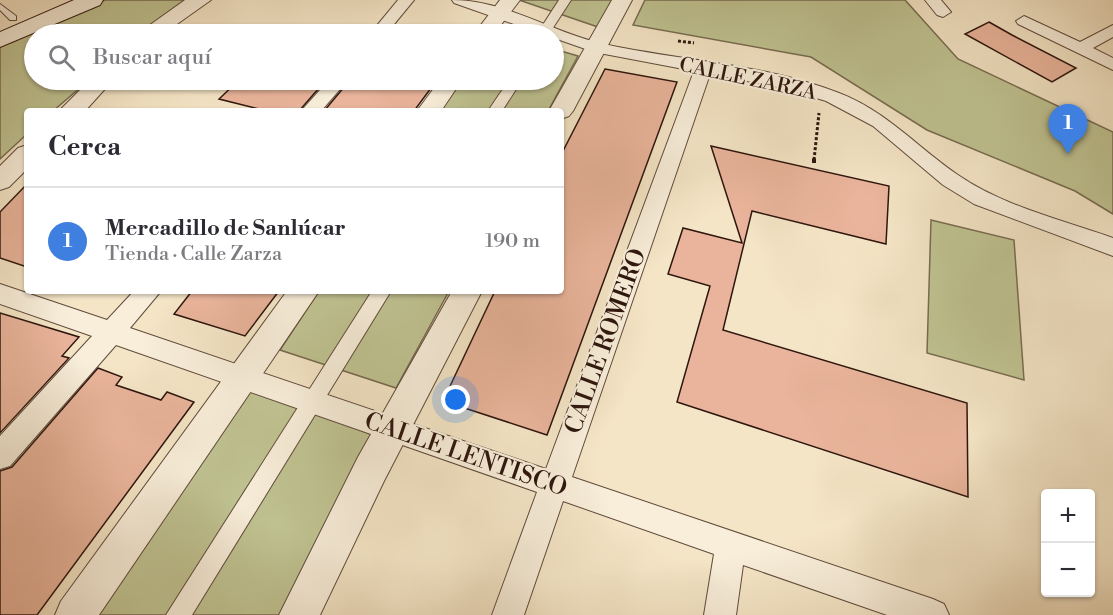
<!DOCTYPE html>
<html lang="es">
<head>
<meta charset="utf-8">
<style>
  body { margin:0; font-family:"Libre Bodoni",serif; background:#f2f2f3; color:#2b2b33 }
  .controls { position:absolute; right:18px; bottom:18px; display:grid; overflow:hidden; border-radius:6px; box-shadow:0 2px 4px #0004 }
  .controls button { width:54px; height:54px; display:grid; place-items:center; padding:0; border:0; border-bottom:2px solid #e1e1e2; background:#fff; color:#2b2b33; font:30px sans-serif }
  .you { position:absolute; left:456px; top:400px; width:21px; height:21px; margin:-15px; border:4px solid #fff; border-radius:50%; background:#1a73e8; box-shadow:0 0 0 9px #1a73e833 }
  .badge { display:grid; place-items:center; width:39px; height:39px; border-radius:50%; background:#db2777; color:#fff; font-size:20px; font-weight:700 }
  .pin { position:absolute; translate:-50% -50px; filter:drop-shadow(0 2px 3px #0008) }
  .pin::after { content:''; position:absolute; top:32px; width:21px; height:18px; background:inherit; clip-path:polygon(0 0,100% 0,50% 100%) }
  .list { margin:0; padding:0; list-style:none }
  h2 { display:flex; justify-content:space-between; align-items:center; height:78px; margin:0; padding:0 24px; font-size:26px }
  h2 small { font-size:20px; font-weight:400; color:#7c7c81 }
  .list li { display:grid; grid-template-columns:39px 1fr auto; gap:18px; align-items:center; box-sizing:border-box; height:108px; padding:0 24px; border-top:2px solid #e1e1e2 }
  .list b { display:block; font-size:22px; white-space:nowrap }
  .list p { margin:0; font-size:20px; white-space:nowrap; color:#7c7c81 }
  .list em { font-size:20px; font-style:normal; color:#7c7c81 }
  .icon { flex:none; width:33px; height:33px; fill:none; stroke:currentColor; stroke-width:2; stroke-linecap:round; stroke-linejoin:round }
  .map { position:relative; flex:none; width:1113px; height:615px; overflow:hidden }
  .search { position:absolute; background:#fff; box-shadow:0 2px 4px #0004; left:24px; top:24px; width:540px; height:66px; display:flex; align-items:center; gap:15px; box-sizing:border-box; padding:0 21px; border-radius:33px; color:#7c7c81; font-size:22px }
  .panel { position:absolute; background:#fff; box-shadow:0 2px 4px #0004; left:24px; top:108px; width:540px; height:186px; border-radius:6px }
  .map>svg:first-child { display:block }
</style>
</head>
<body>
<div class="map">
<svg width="1113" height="615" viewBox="0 0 1113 615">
  <rect width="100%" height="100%" fill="#f4e5c6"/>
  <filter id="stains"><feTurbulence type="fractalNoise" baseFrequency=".00333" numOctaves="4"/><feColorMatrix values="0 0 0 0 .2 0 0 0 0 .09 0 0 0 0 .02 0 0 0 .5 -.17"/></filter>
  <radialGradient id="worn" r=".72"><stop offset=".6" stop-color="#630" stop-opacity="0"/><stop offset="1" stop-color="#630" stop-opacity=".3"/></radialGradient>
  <g fill="#c0c392" stroke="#776c50" stroke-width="1.5">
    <polygon points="105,0 185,0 139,34 34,34 34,80 89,80 53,111 27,111 27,134 0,159 0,45"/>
    <polygon points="519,0 613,0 598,27"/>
    <polygon points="645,0 905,0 958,59 1113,132 1113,214 1075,191 927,130 811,57 633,25"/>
    <polygon points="554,49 578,56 548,111 440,111 461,80 554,80"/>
    <polygon points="931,220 1014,240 1024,380 927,353"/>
    <polygon points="319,291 449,291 396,388 280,350"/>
    <polygon points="244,378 394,430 302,615 74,615"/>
  </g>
  <g fill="#e9b49b" stroke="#2e160e" stroke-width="1.5">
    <polygon points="989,22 1012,35 1076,68 1052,82 965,34"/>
    <polygon points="605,69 677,82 547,435 443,401 495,291 561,291 561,155"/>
    <polygon points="239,80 326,80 299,111 267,111 219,99"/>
    <polygon points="350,80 437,80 414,111 324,111"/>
    <polygon points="711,146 889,186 886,244 752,211 723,330 967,403 968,497 677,402 710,286 668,274 683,228 742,243"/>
    <polygon points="27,184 27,267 0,258 0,212"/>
    <polygon points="192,291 279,291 245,336 174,314"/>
    <polygon points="0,313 79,337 62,356 69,358 0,433"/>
    <polygon points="98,368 122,377 116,385 161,400 167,392 194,402 37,615 0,615 0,471 12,467"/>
  </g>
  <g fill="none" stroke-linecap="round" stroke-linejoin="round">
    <g stroke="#604a3c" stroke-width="2">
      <polygon id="service" points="0,4 16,16 16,20 10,20 0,10"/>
    </g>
    <g stroke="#604a3c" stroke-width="2">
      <g id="pedestrian">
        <polygon points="559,0 571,0 549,34 537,34"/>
        <polygon points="509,80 522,80 502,111 488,111"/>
        <polygon points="372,291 391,291 192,615 166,615"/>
      </g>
    </g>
    <g stroke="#604a3c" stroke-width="2">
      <g id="minor">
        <polygon points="398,0 414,0 386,34 370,34"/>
        <path d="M 452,0 C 504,0 550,31 599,43 C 678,61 763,63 839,93 C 886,111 917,147 958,175 C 1003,206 1062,220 1113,238 L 1113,256 L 974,204 L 943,185 L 873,126 L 826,101 L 783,88 L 710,74 L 572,477 L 933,599 L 944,604 L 949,615 L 887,615 L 743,565 L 736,615 L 704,615 L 714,554 L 563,501 L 524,615 L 492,615 L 537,492 L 116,345 L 10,466 L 0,469 L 0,436 L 92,336 L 0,304 L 0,284 L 107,320 L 134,291 L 161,291 L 130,328 L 546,469 L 694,71 L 594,52 L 554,38 L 554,34 L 542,34 L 454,3 Z"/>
        <polygon points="925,0 941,0 951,12 943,17 937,15"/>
        <polygon points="1024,16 1080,42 1113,25 1113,37 1093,48 1113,58 1113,70 1018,24 1016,21"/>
        <polygon points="329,80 348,80 321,111 301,111"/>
      </g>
    </g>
    <g stroke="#604a3c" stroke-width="2">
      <g id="tertiary">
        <polygon points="185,0 211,0 163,34 140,34 143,30"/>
        <polygon points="500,0 520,0 494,34 474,34"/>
        <polygon points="612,0 632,0 573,111 569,116 561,119 561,111 549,111"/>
        <polygon points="90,80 113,80 85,111 59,111"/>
        <polygon points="440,80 462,80 441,111 417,111"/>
        <polygon points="27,145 27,169 9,187 0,190 0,166 18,148"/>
        <polygon points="287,291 319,291 99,615 55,615 61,601"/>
        <polygon points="452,291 482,291 384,481 320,615 279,615 358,457"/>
      </g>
    </g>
    <g stroke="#2e160e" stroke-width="2">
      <polygon id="secondary" points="74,0 103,0 100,5 0,47 0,32"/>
    </g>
    <g stroke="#2e160e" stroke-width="3" stroke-dasharray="3 2" stroke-linecap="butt">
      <polyline points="678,41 694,43"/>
      <polyline points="814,160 819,113"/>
    </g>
    <polyline stroke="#2e160e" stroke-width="4" stroke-dasharray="4.5 3" stroke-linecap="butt" points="814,163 814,158"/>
    <use href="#service" fill="#f8eeda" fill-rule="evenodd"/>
    <use href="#pedestrian" fill="#f8eeda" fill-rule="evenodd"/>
    <use href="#minor" fill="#f8eeda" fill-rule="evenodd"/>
    <use href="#tertiary" fill="#f8eeda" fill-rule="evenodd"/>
    <use href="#secondary" fill="#f8eeda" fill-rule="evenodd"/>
  </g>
  <g text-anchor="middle" stroke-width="4.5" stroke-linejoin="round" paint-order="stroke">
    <g font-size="20" fill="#2e160e" stroke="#f8eeda">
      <text transform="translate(748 78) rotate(12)" y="7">CALLE ZARZA</text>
    </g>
    <g font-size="24" fill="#2e160e" stroke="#f8eeda">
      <text transform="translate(605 341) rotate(-70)" y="8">CALLE ROMERO</text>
      <text transform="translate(466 454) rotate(19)" y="8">CALLE LENTISCO</text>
    </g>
  </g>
  <rect width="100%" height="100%" filter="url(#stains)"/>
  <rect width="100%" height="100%" fill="url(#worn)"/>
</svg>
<div class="controls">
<button>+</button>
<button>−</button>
</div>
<div class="you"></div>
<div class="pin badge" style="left:1068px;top:154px;background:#3f7fe0">1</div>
<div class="search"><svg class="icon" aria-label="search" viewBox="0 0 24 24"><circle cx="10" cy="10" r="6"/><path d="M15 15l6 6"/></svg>Buscar aquí</div>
<section class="panel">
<h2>Cerca<small></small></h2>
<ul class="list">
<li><span class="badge" style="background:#3f7fe0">1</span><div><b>Mercadillo de Sanlúcar</b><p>Tienda · Calle Zarza</p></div><em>190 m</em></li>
</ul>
</section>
</div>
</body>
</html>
